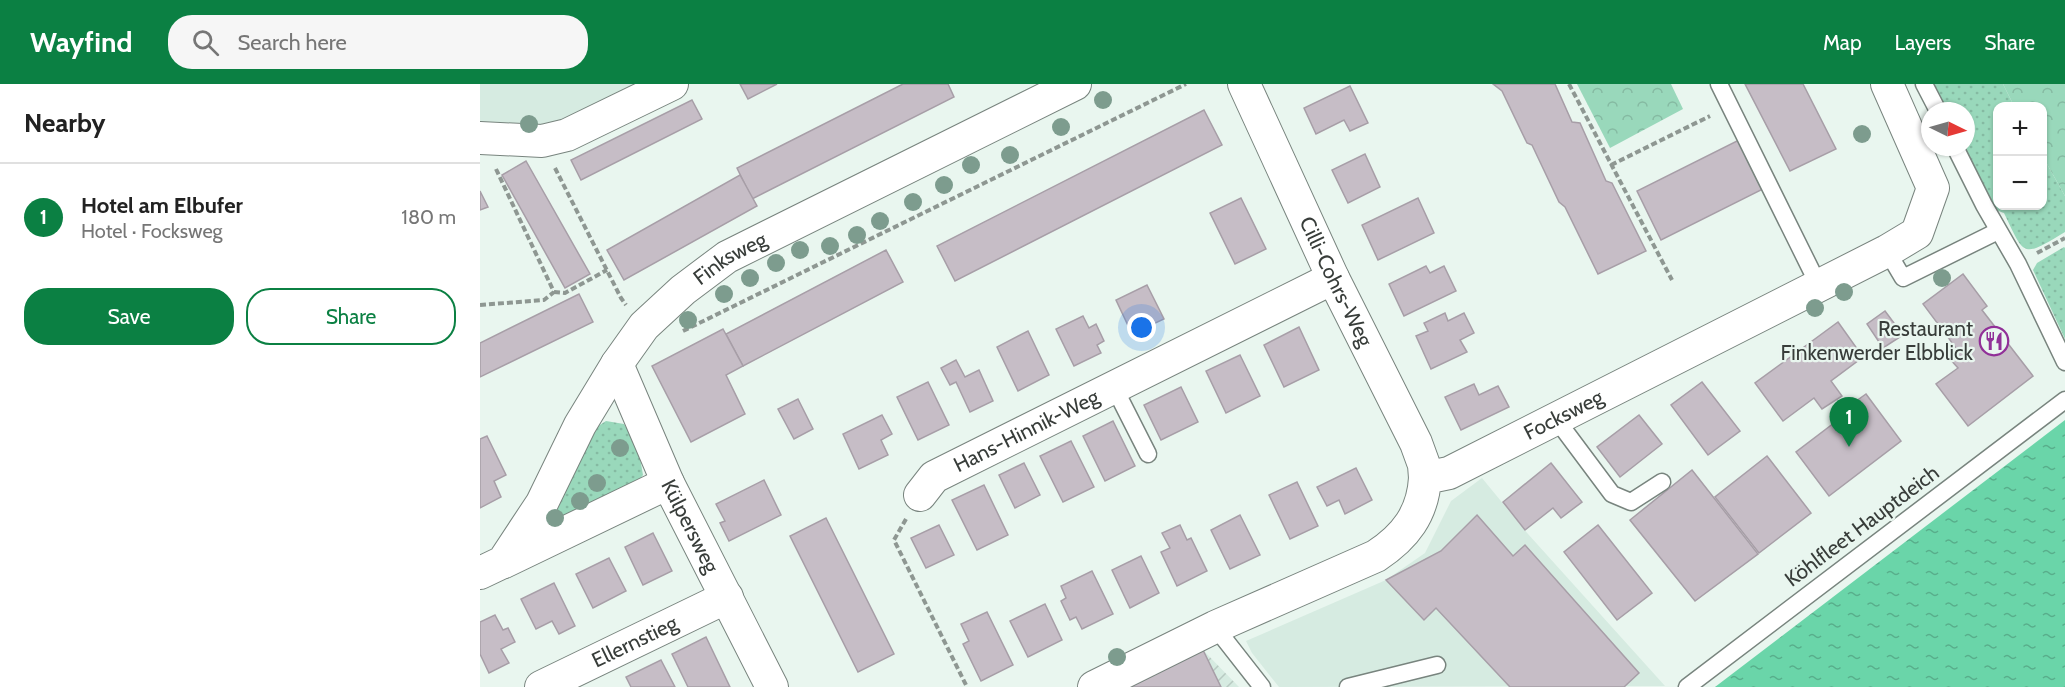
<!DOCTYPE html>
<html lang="en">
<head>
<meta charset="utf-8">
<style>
  body { margin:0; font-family:Cabin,sans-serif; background:#f6f6f6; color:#222 }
  .controls { position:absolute; right:18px; top:18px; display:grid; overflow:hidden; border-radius:12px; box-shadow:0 2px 4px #0004 }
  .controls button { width:54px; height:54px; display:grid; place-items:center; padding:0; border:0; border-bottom:2px solid #e0e0e0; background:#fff; color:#222; font:30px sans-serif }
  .compass { position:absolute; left:1441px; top:18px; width:54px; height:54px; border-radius:50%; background:#fff; box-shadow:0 2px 4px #0004; rotate:95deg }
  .you { position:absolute; left:662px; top:244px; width:21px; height:21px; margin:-15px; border:4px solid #fff; border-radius:50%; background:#1a73e8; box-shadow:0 0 0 9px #1a73e833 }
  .badge { display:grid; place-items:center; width:39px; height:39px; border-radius:50%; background:#0b8043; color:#fff; font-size:20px; font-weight:700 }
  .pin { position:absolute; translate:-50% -50px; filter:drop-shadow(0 2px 3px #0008) }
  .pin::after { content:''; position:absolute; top:32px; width:21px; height:18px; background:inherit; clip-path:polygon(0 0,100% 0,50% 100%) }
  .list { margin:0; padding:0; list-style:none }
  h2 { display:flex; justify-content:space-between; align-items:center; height:78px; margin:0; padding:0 24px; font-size:26px }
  h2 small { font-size:20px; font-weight:400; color:#767676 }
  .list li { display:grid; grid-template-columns:39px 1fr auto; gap:18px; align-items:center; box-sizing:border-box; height:108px; padding:0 24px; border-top:2px solid #e0e0e0 }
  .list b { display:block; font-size:22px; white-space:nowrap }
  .list p { margin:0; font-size:20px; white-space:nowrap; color:#767676 }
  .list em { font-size:20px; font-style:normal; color:#767676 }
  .actions { display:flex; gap:12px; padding:18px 24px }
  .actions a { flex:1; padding:14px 0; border:2px solid #0b8043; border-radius:24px; text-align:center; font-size:21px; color:#0b8043 }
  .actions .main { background:#0b8043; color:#fff }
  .icon { flex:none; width:33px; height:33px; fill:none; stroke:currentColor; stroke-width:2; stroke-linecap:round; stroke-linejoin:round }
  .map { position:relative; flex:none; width:1585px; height:603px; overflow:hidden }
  header { display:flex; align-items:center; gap:36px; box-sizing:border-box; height:84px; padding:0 30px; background:#0b8043; color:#fff }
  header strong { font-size:28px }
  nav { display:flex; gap:33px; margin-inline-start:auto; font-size:21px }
  .search { width:420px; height:54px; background:#f6f6f6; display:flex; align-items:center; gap:15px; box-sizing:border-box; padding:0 21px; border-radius:24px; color:#767676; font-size:22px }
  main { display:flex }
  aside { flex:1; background:#fff }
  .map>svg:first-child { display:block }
</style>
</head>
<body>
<header>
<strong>Wayfind</strong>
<div class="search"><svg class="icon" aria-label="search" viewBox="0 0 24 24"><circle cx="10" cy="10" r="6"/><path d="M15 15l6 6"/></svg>Search here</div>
<nav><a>Map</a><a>Layers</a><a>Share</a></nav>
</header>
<main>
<aside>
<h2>Nearby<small></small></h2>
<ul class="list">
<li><span class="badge">1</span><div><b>Hotel am Elbufer</b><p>Hotel · Focksweg</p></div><em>180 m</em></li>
</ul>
<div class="actions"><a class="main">Save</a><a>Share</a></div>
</aside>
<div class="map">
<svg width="1585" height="603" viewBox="0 0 1585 603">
  <defs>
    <pattern id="industrial-furrows" width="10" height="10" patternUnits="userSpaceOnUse" patternTransform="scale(1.5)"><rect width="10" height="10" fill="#d6ebe1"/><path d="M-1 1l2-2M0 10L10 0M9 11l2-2" fill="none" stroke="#b8cac2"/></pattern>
    <pattern id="grass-dots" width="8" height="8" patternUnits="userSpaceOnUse" patternTransform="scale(1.5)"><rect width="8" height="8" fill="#99d8bb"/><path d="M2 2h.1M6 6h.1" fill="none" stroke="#85baa2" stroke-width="1.8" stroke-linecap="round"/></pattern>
    <pattern id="forest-crowns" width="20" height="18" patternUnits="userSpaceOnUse" patternTransform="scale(1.5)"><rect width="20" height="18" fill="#99d8bb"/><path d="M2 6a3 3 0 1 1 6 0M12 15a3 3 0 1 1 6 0" fill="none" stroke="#85baa2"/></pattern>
    <pattern id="water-ripples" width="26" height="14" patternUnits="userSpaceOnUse" patternTransform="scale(1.5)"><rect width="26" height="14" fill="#6ad5a9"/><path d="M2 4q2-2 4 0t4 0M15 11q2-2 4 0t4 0" fill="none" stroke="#58ae8b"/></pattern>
  </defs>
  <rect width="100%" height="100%" fill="#e9f6ef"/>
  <g fill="#d6ebe1">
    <polygon points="0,0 166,0 109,28 58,46 0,42"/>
    <polygon points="1002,394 1048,450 1185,602 799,603 772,569 766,557 906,496 945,469 971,417"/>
  </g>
  <polygon fill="url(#industrial-furrows)" points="723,566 759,603 645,603"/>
  <g fill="url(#grass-dots)">
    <path d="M 1454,0 L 1523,0 L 1534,22 L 1518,22 L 1518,122 L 1562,122 L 1563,73 L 1585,112 L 1585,148 C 1542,174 1545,173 1524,129 L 1513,125 L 1484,63 L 1486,63 L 1486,27 L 1466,27 Z"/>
    <polygon points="1584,163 1585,164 1585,255 1553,186 1557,179"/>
    <polygon points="126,337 144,340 158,362 163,391 154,402 69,443 70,430 106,350"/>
  </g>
  <g fill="url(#forest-crowns)">
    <polygon points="1097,0 1191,0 1203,25 1130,64"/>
    <polygon points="1523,0 1585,0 1585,112 1563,73 1562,22 1534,22"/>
  </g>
  <polygon fill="url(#water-ripples)" points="1585,336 1585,603 1235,603"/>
  <g fill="#c6bdc6" stroke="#a79ea7" stroke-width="1.5">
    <polygon points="260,0 297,0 268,15"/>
    <polygon points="423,0 468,0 474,13 272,115 257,84"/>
    <polygon points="1013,0 1075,0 1092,38 1100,39 1126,97 1132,99 1166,167 1118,190 1085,123 1079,118 1052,61 1047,59 1022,7"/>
    <polygon points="1265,0 1323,0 1356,65 1310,87"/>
    <polygon points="870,2 888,39 870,47 864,36 836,50 824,24"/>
    <polygon points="212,16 222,35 101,96 91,76"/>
    <polygon points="724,26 742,61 475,197 457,162"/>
    <polygon points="1261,55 1285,104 1181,156 1157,107"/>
    <polygon points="885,70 900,103 868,119 852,86"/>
    <polygon points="46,77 110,190 85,204 22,91"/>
    <polygon points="260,91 277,122 144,196 127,166"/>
    <polygon points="0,107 8,123 0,126"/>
    <polygon points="761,114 786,165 755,180 730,129"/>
    <polygon points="938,114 954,149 898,176 882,141"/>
    <polygon points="406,166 423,198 263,282 246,250"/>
    <polygon points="946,182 950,189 964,182 976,207 924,232 909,200"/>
    <polygon points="1483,190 1507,222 1502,226 1553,292 1488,342 1456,300 1478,284 1470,275 1479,268 1443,220"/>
    <polygon points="667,201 684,235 652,250 636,216"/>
    <polygon points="99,210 113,238 0,293 0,259"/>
    <polygon points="1405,227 1423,251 1403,264 1387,240"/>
    <polygon points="965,229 968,237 984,229 994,249 980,256 987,268 951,285 936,252 948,247 944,239"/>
    <polygon points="603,232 609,244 616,240 624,257 617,261 621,269 594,282 576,245"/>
    <polygon points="1358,238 1383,273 1351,297 1362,312 1342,325 1334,314 1303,337 1275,299"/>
    <polygon points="819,243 839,286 804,303 784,261"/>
    <polygon points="243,245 263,282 246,291 265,330 211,358 172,282"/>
    <polygon points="548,247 569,291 538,307 517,263"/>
    <polygon points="760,271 780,312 746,329 726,287"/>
    <polygon points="476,276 485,293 499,286 513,317 490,328 476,298 470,301 461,284"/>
    <polygon points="448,298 469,341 438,356 417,313"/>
    <polygon points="1222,298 1260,347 1228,371 1191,321"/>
    <polygon points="994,300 999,311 1018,302 1029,323 981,346 965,313"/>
    <polygon points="701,303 718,338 681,356 664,321"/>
    <polygon points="1386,310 1421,357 1349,412 1316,368 1375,323 1372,320"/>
    <polygon points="318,315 333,345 314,355 298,325"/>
    <polygon points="402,331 412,350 401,356 408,371 379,385 363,350"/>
    <polygon points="1159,331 1182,360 1140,393 1117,363"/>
    <polygon points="633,337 655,382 625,397 603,352"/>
    <polygon points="7,352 26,391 14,397 21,413 0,424 0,355"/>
    <polygon points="591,357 614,403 583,418 560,372"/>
    <polygon points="1287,372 1331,429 1279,469 1235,413"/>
    <polygon points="544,379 560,411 535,424 519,391"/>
    <polygon points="1071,379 1102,418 1081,434 1073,424 1045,446 1023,418"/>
    <polygon points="876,384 892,416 865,430 859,416 847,422 837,403"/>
    <polygon points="1212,386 1278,470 1215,517 1150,436"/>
    <polygon points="284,396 301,431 249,457 240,439 245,437 236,420"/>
    <polygon points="817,398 838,442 810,455 789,411"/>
    <polygon points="504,401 528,451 497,466 472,416"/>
    <polygon points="760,431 780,471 750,485 731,446"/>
    <polygon points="997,431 1033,472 1045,461 1159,589 1144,603 1030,603 956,524 944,536 906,496 961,467"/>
    <polygon points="346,434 414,570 378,588 310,452"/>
    <polygon points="459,441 474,471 446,484 431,454"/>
    <polygon points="700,441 707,456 711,454 727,487 697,502 681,468 690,464 682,449"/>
    <polygon points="1118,441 1172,509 1137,536 1084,468"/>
    <polygon points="173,449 192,487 163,501 145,463"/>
    <polygon points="661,472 679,509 650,524 632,486"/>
    <polygon points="129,474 146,507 113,524 96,490"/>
    <polygon points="612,487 633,530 602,545 596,533 590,536 581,517 586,514 581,502"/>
    <polygon points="74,499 95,542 79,550 72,537 56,545 41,515"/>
    <polygon points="565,520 582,556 548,573 530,537"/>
    <polygon points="507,528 533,581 501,597 483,560 489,557 481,540"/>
    <polygon points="15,531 23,546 28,544 35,558 21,565 29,579 9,589 0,570 0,538"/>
    <polygon points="226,553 250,603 208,603 192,570"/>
    <polygon points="723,566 741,603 649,603"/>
    <polygon points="181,576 195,603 151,603 146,593"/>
  </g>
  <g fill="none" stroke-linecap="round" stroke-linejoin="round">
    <g stroke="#78847e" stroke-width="19">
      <g id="lane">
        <polyline points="1239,0 1339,202"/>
        <polyline points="1444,0 1458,27"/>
        <polyline points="1475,63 1504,121 1538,180 1585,278"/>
        <polyline points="1407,167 1423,194 1518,147"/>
        <polyline points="634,303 668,370"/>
        <polyline points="1076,335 1132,410 1151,418 1182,398"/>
        <polyline points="735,543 782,603"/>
        <polyline points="868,603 957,581"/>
        <polyline points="1207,603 1585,316"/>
      </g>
    </g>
    <g stroke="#78847e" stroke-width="34">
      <g id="street">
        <path id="s1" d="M 764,0 L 853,194 L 936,359 L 944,381 L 945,394"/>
        <polyline points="0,54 62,57 87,51 192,0"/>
        <path id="s2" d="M 137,280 L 188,399 L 292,603"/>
        <path id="s3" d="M 440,411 L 454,393 L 853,194"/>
        <polyline points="24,478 188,399"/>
        <path id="s4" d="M 0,489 L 23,478 L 62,419 L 100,341 L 137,280 L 164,242 L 203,206 L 247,173 L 595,0"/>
        <path id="s5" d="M 61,603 L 247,513"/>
        <path id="s6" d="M 614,603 L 735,543 L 896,472 C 925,453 943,430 945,394 L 969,389 L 1407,167 L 1437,149 L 1453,104 L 1407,0"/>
      </g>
    </g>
    <g stroke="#8e9792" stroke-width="4" stroke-dasharray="6 3" stroke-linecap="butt">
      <polyline points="1089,0 1192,196"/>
      <polyline points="1131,81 1230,32"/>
      <polyline points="75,84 141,214 146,221"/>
      <polyline points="1557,169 1585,154"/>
      <polyline points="74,208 85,209 127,186"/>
      <polyline points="0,221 64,216 74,208 16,85"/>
      <polyline points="203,247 706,0"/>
      <polyline points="426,435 414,456 487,603"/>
    </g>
    <use href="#lane" stroke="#fff" stroke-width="16"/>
    <use href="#street" stroke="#fff" stroke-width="32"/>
  </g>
  <g fill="#7d9c8e">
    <circle cx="623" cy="16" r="9"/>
    <circle cx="49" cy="40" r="9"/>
    <circle cx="581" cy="43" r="9"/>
    <circle cx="1382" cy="50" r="9"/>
    <circle cx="530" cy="71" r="9"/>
    <circle cx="491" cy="81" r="9"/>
    <circle cx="464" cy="101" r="9"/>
    <circle cx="433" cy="118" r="9"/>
    <circle cx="400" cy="137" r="9"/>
    <circle cx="377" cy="151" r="9"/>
    <circle cx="350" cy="162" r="9"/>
    <circle cx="320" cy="166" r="9"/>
    <circle cx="296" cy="179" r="9"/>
    <circle cx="270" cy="194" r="9"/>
    <circle cx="1462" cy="194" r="9"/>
    <circle cx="1364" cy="208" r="9"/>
    <circle cx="244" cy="210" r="9"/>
    <circle cx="1335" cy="224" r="9"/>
    <circle cx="208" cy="236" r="9"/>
    <circle cx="140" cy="364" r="9"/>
    <circle cx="117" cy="399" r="9"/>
    <circle cx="100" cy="417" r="9"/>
    <circle cx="75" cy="434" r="9"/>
    <circle cx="637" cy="573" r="9"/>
  </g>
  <defs>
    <g id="restaurant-ring" transform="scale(1.5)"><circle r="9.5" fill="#e9f6ef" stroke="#913098" stroke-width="1.5"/><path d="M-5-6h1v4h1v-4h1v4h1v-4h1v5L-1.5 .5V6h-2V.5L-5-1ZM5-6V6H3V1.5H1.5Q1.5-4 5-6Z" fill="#913098"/></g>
  </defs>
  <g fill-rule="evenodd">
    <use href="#restaurant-ring" x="1514" y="257"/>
  </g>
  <g text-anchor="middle" stroke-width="4.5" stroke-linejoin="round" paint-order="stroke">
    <g font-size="21" fill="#383d3a" stroke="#e9f6ef">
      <text dy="7" stroke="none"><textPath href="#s4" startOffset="411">Finksweg</textPath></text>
      <text dy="7" stroke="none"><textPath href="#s1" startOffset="218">Cilli-Cohrs-Weg</textPath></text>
      <text dy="7" stroke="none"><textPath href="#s6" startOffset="560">Focksweg</textPath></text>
      <text dy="7" stroke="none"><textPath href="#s3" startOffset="126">Hans-Hinnik-Weg</textPath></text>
      <text transform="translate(1382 442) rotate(-37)" y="7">Köhlfleet Hauptdeich</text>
      <text dy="7" stroke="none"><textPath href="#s2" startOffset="178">Külpersweg</textPath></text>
      <text dy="7" stroke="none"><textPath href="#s5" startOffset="104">Ellernstieg</textPath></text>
    </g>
    <g font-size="21" fill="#383d3a" stroke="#e9f6ef" text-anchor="end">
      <text x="1493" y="252">Restaurant<tspan x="1493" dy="24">Finkenwerder Elbblick</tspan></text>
    </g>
  </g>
</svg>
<div class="controls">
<button>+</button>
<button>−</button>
</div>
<svg class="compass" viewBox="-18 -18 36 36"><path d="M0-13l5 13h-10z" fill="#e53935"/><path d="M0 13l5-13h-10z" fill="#767676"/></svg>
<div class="you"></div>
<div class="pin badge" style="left:1369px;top:363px">1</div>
</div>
</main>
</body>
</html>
